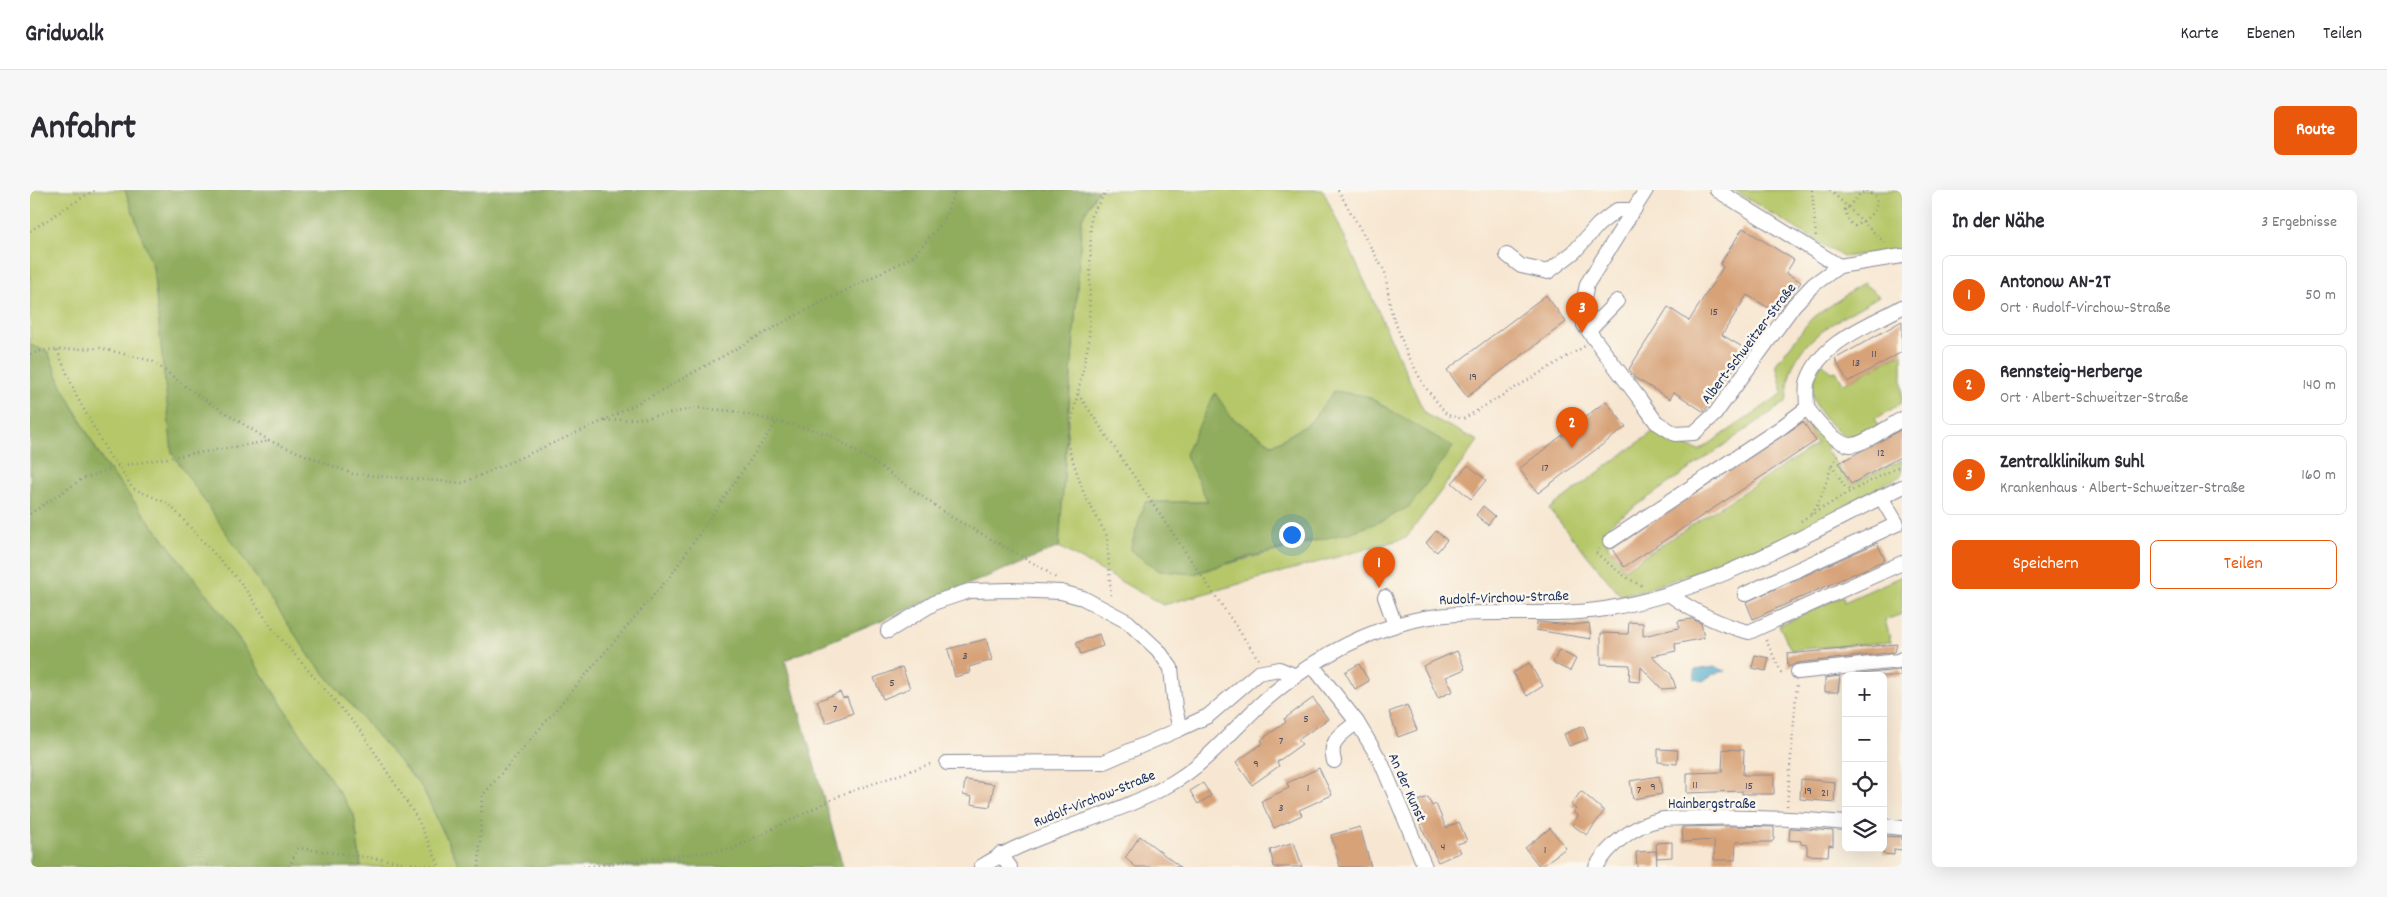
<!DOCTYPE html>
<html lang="de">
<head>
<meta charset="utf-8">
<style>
  body { margin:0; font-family:Dekko,sans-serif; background:#f7f7f7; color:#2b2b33 }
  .controls { position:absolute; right:15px; bottom:15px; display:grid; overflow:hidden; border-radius:8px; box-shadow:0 5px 20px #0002 }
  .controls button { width:45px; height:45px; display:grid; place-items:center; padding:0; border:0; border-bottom:1px solid #e1e1e2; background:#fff; color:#2b2b33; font:25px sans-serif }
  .you { position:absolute; left:1261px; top:344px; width:18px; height:18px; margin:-12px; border:4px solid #fff; border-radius:50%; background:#1a73e8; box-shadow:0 0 0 8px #1a73e833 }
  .badge { display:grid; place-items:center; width:32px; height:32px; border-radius:50%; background:#ea580c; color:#fff; font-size:16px; font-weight:700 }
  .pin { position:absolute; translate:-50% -41px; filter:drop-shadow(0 1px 2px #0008) }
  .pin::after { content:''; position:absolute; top:26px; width:18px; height:15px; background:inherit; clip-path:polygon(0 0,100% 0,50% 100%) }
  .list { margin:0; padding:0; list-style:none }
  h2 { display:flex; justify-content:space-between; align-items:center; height:65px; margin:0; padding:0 20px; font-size:21px }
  h2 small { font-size:16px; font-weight:400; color:#7c7c81 }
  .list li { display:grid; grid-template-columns:32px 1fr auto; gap:15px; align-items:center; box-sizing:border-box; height:80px; margin:0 10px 10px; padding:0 10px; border:1px solid #e1e1e2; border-radius:8px }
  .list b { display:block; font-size:19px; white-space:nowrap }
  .list p { margin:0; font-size:16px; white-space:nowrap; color:#7c7c81 }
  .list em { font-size:16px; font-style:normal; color:#7c7c81 }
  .actions { display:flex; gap:10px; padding:15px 20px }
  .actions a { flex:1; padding:11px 0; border:1px solid #ea580c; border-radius:8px; text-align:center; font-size:18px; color:#ea580c }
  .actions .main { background:#ea580c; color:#fff }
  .icon { flex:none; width:28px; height:28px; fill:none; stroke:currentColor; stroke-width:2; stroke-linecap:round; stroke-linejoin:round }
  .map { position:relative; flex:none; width:1872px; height:677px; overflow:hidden; border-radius:8px }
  header { display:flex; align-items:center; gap:30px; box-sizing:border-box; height:70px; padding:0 25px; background:#fff; border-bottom:1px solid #e1e1e2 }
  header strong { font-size:24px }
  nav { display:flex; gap:28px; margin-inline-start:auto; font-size:18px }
  .intro { display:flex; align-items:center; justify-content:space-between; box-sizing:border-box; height:120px; padding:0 30px }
  h1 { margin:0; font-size:35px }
  .button { padding:12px 22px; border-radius:8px; background:#ea580c; color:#fff; font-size:18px; font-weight:700 }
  main { display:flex; gap:30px; padding:0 30px }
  aside { flex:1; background:#fff; border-radius:8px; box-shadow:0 5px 20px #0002 }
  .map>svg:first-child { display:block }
</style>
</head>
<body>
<header>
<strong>Gridwalk</strong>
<nav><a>Karte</a><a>Ebenen</a><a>Teilen</a></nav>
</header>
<div class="intro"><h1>Anfahrt</h1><a class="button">Route</a></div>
<main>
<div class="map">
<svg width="1872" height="677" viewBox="0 0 1872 677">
  <rect width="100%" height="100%" fill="#fbf7ec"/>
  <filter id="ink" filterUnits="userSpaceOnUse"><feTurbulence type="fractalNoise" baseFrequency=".02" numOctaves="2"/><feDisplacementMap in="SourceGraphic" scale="10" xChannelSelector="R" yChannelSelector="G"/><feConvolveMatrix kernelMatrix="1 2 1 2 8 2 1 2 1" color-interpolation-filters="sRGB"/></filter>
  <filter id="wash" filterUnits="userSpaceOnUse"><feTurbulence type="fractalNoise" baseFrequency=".0096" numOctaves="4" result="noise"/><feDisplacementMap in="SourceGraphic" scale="20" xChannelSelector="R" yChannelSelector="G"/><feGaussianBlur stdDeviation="1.12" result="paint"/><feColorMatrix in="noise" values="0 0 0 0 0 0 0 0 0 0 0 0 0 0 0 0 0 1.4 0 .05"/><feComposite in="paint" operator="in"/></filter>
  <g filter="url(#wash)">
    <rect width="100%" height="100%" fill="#f7e7d2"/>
    <g fill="#b6c769" stroke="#687b64" fill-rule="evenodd">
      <polygon points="0,0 95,0 123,77 143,263 281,468 393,599 430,677 331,677 324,625 193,425 73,272 30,192 18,162 0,155"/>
      <path d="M 1068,0 L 1293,0 L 1395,224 L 1448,251 L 1376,348 L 1133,415 L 1029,357 L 1052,28 ZM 1304,201 L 1355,330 C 1292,352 1226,364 1163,384 L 1115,312 L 1178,312 L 1202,228 L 1243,255 L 1280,233 Z"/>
      <polygon points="1703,0 1872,0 1872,59 1813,67"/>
      <path d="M 1833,93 L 1849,106 C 1819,125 1776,142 1762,178 C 1758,188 1758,201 1756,212 L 1580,334 L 1578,356 L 1594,379 L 1787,254 L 1773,227 L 1804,249 L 1796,260 L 1821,294 L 1872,270 L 1872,285 L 1748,352 L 1612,401 L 1590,405 L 1519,319 L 1624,241 L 1669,261 L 1753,203 L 1746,174 L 1781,129 Z"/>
      <path d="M 1872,163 L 1872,213 L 1845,229 L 1849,237 C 1840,241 1828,250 1816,246 C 1812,245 1807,239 1804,237 C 1782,220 1775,196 1792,173 L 1802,182 L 1806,181 L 1814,194 Z"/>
      <polygon points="1872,386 1872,424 1855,430 1861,452 1761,460 1749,435 1813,406 1814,412"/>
    </g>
    <g fill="#90ac5d" stroke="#566e5e">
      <polygon points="95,0 1068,0 1052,28 1029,357 755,470 813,677 430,677 393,599 281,468 142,263 123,77"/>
      <polygon points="0,155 18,162 30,192 73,272 193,425 324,625 331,677 0,677"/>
      <polygon points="1304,201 1337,206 1423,257 1380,316 1355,330 1322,342 1218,367 1163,384 1130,381 1100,360 1115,312 1178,312 1155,264 1185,203 1202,228 1243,255 1280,233"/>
    </g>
    <polygon fill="#4ca9ca" stroke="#346c94" points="1685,477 1696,481 1683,484 1673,491 1665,489 1664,480"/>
    <g id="blocks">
      <g fill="#d7a278">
        <polygon points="1713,38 1764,70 1756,83 1771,92 1747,123 1717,105 1692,145 1716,159 1674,222 1644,202 1640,209 1605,188 1599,179 1638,117 1659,131 1693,77 1690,74"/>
        <polygon points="1516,105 1536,132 1437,207 1417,180"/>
        <polygon points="1872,131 1872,162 1818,192 1805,169"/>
        <polygon points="1576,211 1596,237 1508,303 1489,279"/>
        <polygon points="1773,232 1786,251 1594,377 1582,359"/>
        <polygon points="1872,239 1872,266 1821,294 1809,273"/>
        <polygon points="1438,275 1456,290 1441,309 1422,293"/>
        <polygon points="1453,316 1465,326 1458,335 1446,325"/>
        <polygon points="1406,341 1417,350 1407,362 1396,353"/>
        <polygon points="1847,353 1855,370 1723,429 1716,412"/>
        <polygon points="1662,429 1671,433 1674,448 1645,454 1646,461 1622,466 1641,484 1646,498 1632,499 1611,477 1610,492 1599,491 1600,475 1571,474 1571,443 1598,444 1599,432 1613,433 1613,446 1649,438 1648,431"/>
        <polygon points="1507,432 1544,435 1559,433 1561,449 1506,440"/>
        <polygon points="1069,444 1073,456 1051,464 1046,453"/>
        <polygon points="956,449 962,470 939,477 940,483 925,487 918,459"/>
        <polygon points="1867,454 1865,462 1767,473 1758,477 1757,464"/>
        <polygon points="1529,460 1546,469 1540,481 1523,473"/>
        <polygon points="1427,461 1435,479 1416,487 1423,501 1408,508 1393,476"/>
        <polygon points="1725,465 1739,468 1736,481 1722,478"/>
        <polygon points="1499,473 1513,496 1497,506 1483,483"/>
        <polygon points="1329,474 1339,491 1325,499 1315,482"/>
        <polygon points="872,477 880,498 853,509 844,488"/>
        <polygon points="1870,480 1871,486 1814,486 1869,480"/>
        <polygon points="1810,486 1808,502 1795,502 1795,488"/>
        <polygon points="810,502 813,508 817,507 823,523 796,533 787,511"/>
        <polygon points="1283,508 1298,529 1268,550 1272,554 1247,572 1249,576 1222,595 1206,572 1233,553 1231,550 1256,532 1254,529"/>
        <polygon points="1377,515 1387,540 1368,547 1359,522"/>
        <polygon points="1553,536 1558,549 1539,556 1534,544"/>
        <polygon points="1628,559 1648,560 1647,574 1628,572"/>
        <polygon points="1693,559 1714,560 1713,585 1744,585 1744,604 1712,604 1712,601 1657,603 1657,583 1692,582"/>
        <polygon points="1289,578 1302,605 1269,620 1272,625 1244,638 1231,611 1259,598 1257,593"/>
        <polygon points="1629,586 1632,604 1603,609 1600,591"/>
        <polygon points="1771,589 1805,592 1804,612 1770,609"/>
        <polygon points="935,590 964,594 960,617 941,614 942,607 933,605"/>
        <polygon points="1173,593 1181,606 1168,614 1160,601"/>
        <polygon points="1551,601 1574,621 1557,645 1542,635 1548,626 1543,622 1546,619 1541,615"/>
        <polygon points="1398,607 1402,616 1406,614 1416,638 1429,632 1437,651 1427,654 1431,662 1408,672 1385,623 1389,622 1385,612"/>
        <polygon points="1699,636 1744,637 1744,649 1742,652 1706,652 1705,670 1684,670 1684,650 1653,652 1652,637"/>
        <polygon points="1330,637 1341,677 1310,677 1301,645"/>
        <polygon points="1520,638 1536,658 1510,677 1495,658"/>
        <polygon points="1760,638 1803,641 1803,656 1799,655 1798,666 1777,665 1777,655 1771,654 1771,651 1759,650"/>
        <polygon points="1110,646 1150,677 1106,677 1095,668"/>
        <polygon points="1853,646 1872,647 1872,660 1864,659 1864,665 1853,664"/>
        <polygon points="1264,652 1272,677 1244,677 1240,660"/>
        <polygon points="1642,652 1642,667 1627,668 1626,653"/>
        <polygon points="1626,661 1627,677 1607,677 1606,662"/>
      </g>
    </g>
  </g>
  <g filter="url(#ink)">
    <use href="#blocks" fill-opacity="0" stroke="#898b98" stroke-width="1"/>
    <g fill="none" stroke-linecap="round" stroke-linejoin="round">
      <g stroke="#898b98" stroke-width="16">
        <g id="minor">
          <polyline points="1616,0 1557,94 1552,119 1554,135 1611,211 1626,232 1645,244 1664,243 1685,224 1764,115 1783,95 1809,76 1872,66"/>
          <polyline points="1687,0 1809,76"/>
          <polyline points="1477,65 1491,76 1518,82 1544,62 1568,35 1587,20 1604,20"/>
          <polyline points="1559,140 1587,111"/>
          <path d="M 1777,218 C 1777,209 1775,198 1778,190 C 1792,151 1838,136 1872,117"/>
          <path d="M 1580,351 L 1749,239 L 1777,218 C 1786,230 1804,253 1820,255 C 1832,256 1861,235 1872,229"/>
          <polyline points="1715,404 1867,334 1851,307"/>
          <path d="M 1640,405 C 1663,421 1691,435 1719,442 L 1872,373"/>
          <polyline points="1355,407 1365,435"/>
          <polyline points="858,441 906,412 939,401 981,400 1031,402 1053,408 1098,432 1128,460 1141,478 1145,518 1150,539 1178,526 1228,483 1249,479 1266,486"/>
          <polyline points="1282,475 1327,532 1351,572 1395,677"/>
          <polyline points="1768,482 1868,471 1872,469"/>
          <path d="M 1304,571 C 1298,550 1312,544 1327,532"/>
          <polyline points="917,573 1074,572 1150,539"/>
          <polyline points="1853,636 1872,638"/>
          <polyline points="970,664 980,677"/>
          <path d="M 951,677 C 1010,639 1082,629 1142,593 C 1178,572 1204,538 1234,511 C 1272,478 1317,450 1366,435 C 1435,413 1505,430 1575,419 C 1683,401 1775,344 1872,297"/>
          <path d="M 1566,677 C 1579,655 1604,635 1629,630 C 1641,627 1655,629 1667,628 C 1716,626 1767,629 1816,633"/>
        </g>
      </g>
      <g stroke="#898b98" stroke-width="2.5" stroke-dasharray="1 4" stroke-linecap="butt">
        <polyline points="1077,0 1061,25 1059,151 1037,253 1054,304 1077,346 1081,407"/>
        <polyline points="1308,0 1355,82 1361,121 1376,161 1393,194 1417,225 1433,229 1555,156"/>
        <polyline points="1782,0 1786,47"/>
        <polyline points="1800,0 1856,54"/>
        <path d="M 1836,1 L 1846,7 C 1850,20 1836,30 1825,36 L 1819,32 L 1815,20 L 1831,3 Z"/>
        <polyline points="0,41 61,2 67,0"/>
        <polyline points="27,160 47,207 80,267 89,276 102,298 139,314 211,393 245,442 331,541 387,628 410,677"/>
        <polyline points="0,164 16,160 70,158 122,171 169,206 240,251 323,284 433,293 573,231 625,204 763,127 882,67 913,32 925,0"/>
        <polyline points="1048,204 1229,470"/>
        <polyline points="575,231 614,228 668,218 702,221 796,243 848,275 918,325 1012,378 1026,388"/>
        <polyline points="1808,266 1802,275 1815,297 1821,301 1872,275"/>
        <polyline points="0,324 52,289 89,276 240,251"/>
        <polyline points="1781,324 1789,313 1802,275"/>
        <polyline points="1771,331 1821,301"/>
        <path d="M 1569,359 L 1566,363 C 1581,375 1595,389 1613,396"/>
        <polyline points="1736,450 1751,482 1755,483"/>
        <polyline points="1757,616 1767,494"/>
        <polyline points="259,677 268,658 409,677"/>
        <polyline points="449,677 452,606 641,385 747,231"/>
        <polyline points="553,677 702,659 813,604 903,573"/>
      </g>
      <use href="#minor" stroke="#fff" stroke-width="14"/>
    </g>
  </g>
  <g text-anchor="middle" stroke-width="5" stroke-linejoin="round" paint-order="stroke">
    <g font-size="12" fill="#4a4c64">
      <text x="1684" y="125">15</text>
      <text x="1844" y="167">11</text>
      <text x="1826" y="176">13</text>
      <text x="1443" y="190">19</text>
      <text x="1851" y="266">12</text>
      <text x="1515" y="281">17</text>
      <text x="935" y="469">3</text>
      <text x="862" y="496">5</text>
      <text x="805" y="522">7</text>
      <text x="1276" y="532">5</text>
      <text x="1251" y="554">7</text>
      <text x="1226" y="577">9</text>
      <text x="1665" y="598">11</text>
      <text x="1719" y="599">15</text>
      <text x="1623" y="600">9</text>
      <text x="1278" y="601">1</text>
      <text x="1609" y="603">7</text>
      <text x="1778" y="604">19</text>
      <text x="1795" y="606">21</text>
      <text x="1251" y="621">3</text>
      <text x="1413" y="660">4</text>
      <text x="1515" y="663">1</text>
    </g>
    <g font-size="15" fill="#1b2f5e" stroke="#fbf7ec">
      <text transform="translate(1718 153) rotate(-53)" y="5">Albert-Schweitzer-Straße</text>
      <text transform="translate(1474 407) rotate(-2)" y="5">Rudolf-Virchow-Straße</text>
      <text transform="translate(1378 597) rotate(66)" y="5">An der Kunst</text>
      <text transform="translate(1064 608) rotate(-22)" y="5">Rudolf-Virchow-Straße</text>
      <text x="1682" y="618">Hainbergstraße</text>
    </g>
  </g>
</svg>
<div class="controls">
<button>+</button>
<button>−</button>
<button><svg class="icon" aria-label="locate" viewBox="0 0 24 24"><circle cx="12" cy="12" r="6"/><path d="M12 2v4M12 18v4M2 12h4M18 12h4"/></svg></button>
<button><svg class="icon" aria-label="layers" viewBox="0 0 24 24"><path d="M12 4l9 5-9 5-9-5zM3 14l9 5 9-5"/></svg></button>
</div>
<div class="you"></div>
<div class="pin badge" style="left:1349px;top:398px">1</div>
<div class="pin badge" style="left:1542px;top:258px">2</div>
<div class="pin badge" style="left:1552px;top:143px">3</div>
</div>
<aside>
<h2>In der Nähe<small>3 Ergebnisse</small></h2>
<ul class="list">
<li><span class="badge">1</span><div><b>Antonow AN-2T</b><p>Ort · Rudolf-Virchow-Straße</p></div><em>50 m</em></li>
<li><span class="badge">2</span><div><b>Rennsteig-Herberge</b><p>Ort · Albert-Schweitzer-Straße</p></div><em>140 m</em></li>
<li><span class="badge">3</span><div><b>Zentralklinikum Suhl</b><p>Krankenhaus · Albert-Schweitzer-Straße</p></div><em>160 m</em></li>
</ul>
<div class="actions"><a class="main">Speichern</a><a>Teilen</a></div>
</aside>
</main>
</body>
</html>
